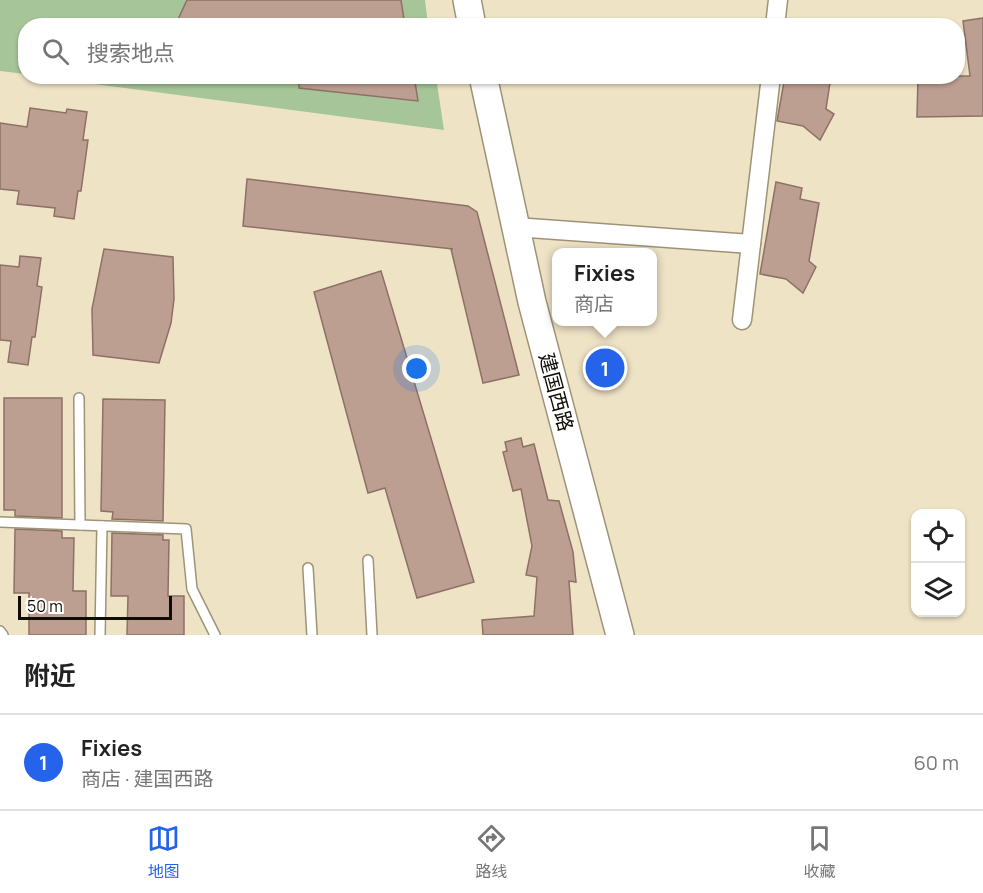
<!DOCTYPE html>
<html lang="zh">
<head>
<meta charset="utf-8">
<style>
  body { margin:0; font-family:Manrope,"Noto Sans SC",sans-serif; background:#f2f2f2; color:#222 }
  .controls { position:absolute; right:18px; bottom:18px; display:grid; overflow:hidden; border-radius:12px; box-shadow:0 2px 4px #0004 }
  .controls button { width:54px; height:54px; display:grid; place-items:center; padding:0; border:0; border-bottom:2px solid #e0e0e0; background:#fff; color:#222; font:30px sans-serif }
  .scale { position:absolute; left:18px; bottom:15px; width:154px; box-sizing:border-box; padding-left:6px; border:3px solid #100c04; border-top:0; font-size:16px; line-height:21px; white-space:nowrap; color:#100c04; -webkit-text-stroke:4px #fff; paint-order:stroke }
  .you { position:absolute; left:417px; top:369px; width:21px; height:21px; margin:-15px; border:4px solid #fff; border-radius:50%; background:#1a73e8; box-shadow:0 0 0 9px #1a73e833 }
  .badge { display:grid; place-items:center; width:39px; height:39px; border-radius:50%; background:#2563eb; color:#fff; font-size:20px; font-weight:700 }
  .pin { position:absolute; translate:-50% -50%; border:3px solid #fff; box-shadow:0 2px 6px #0006 }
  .popup { position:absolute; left:552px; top:248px; width:105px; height:78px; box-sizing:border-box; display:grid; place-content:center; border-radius:12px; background:#fff; filter:drop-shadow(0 2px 4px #0005); font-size:20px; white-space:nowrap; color:#767676 }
  .popup b { font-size:22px; color:#222 }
  .popup::after { content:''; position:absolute; left:50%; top:100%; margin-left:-12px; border:12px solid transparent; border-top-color:#fff }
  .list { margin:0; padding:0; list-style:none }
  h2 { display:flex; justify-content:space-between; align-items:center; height:78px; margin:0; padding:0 24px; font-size:26px }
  h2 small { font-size:20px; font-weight:400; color:#767676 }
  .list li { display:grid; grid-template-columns:39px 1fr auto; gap:18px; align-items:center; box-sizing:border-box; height:96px; padding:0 24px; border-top:2px solid #e0e0e0 }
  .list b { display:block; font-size:22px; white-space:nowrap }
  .list p { margin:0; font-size:20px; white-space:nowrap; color:#767676 }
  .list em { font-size:20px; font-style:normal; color:#767676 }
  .icon { flex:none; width:33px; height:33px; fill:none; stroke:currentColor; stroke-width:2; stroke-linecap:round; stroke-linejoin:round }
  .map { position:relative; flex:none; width:983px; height:635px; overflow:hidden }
  .search { position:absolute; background:#fff; box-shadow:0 2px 4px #0004; left:18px; right:18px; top:18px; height:66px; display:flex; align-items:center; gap:15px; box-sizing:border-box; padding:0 21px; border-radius:24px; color:#767676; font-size:22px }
  .sheet { height:174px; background:#fff }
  nav { display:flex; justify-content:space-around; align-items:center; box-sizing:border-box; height:84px; border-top:2px solid #e0e0e0; background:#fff; font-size:16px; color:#767676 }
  nav a { display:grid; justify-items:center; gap:3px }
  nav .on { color:#2563eb }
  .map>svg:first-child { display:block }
</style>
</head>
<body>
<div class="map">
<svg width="983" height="635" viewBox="0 0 983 635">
  <rect width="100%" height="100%" fill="#efe3c6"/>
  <g fill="#a6c598">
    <polygon points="0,0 425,0 428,25 26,26 25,74 0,71"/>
    <polygon points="41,77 436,77 444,130"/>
  </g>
  <g fill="#bd9f92" stroke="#8d7165" stroke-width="1.5">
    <polygon points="187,0 401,0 405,26 175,26"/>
    <polygon points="983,18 983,116 917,117 918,76 970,76 963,21"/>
    <polygon points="299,76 414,76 418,101 299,88"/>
    <polygon points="785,76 831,76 826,109 834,114 820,140 803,126 777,121"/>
    <polygon points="30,108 66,113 67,109 87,112 83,140 88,140 81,191 78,191 74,219 54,216 55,208 17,204 19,191 0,189 0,123 27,127"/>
    <polygon points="247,179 468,206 477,212 519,375 483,383 451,249 453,249 243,226"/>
    <polygon points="776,182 802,188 800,199 819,203 809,261 816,267 803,293 786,279 760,274"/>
    <polygon points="104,249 173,257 174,299 171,323 159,363 93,355 92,309"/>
    <polygon points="20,256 41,258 37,286 42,287 35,337 32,337 28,365 8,362 11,341 0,340 0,265 19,267"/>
    <polygon points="381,271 474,582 417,598 385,488 368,493 314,292"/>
    <polygon points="4,398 62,398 62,518 15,516 15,510 4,510"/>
    <polygon points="103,399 165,400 163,521 112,519 113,512 101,511"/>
    <polygon points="521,438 523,447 534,444 548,500 559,501 573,552 576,582 569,581 573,635 483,635 482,620 534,616 537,577 526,575 532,546 521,489 513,491 503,452 507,451 505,442"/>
    <polygon points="15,529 62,531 62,538 74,538 73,591 86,591 86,635 29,635 29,593 14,593"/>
    <polygon points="112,533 163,535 163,540 169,540 168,596 184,596 184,635 127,635 128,596 111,596"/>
  </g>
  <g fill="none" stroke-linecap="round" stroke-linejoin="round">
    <g stroke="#9e9378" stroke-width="12">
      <g id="lane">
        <polyline points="79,398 80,525"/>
        <polyline points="0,522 186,529 192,589 215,635"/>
        <polyline points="368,560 372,635"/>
        <polyline points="308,568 312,635"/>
        <polyline points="0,631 3,635"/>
        <polyline points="100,635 102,526"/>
      </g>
    </g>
    <g stroke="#9e9378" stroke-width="21">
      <g id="street">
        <polyline points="775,26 778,0"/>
        <polyline points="515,227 751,244"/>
        <polyline points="742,320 771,76"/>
      </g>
    </g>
    <g stroke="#9e9378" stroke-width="30">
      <g id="secondary">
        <polyline points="467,0 472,26"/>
        <polyline points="483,76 532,302 620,635"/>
      </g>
    </g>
    <use href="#lane" stroke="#fff" stroke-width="9"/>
    <use href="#street" stroke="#fff" stroke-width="18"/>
    <use href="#secondary" stroke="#fff" stroke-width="27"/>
  </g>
  <g text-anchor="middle" stroke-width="5" stroke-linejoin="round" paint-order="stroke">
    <g font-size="20" fill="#100c04" stroke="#fff">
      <text transform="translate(556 392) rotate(75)" y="7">建国西路</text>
    </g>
  </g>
</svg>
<div class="controls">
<button><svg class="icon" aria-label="locate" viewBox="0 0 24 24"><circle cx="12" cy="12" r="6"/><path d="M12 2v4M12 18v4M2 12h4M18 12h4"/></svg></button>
<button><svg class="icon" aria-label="layers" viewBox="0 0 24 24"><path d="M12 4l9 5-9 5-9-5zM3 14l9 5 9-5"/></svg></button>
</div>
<div class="scale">50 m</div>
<div class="you"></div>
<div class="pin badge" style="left:605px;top:368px">1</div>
<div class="popup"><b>Fixies</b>商店</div>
<div class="search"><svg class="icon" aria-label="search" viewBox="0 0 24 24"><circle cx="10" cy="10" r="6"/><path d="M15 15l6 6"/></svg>搜索地点</div>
</div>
<section class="sheet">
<h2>附近<small></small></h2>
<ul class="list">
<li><span class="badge">1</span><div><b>Fixies</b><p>商店 · 建国西路</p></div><em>60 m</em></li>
</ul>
</section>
<nav>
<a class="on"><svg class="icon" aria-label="map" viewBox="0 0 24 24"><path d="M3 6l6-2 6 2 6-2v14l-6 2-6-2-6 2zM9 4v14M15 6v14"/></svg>地图</a>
<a><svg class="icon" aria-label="directions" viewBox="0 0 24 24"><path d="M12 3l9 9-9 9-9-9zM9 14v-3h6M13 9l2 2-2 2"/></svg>路线</a>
<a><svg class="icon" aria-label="saved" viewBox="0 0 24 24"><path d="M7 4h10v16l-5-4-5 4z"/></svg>收藏</a>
</nav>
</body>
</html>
